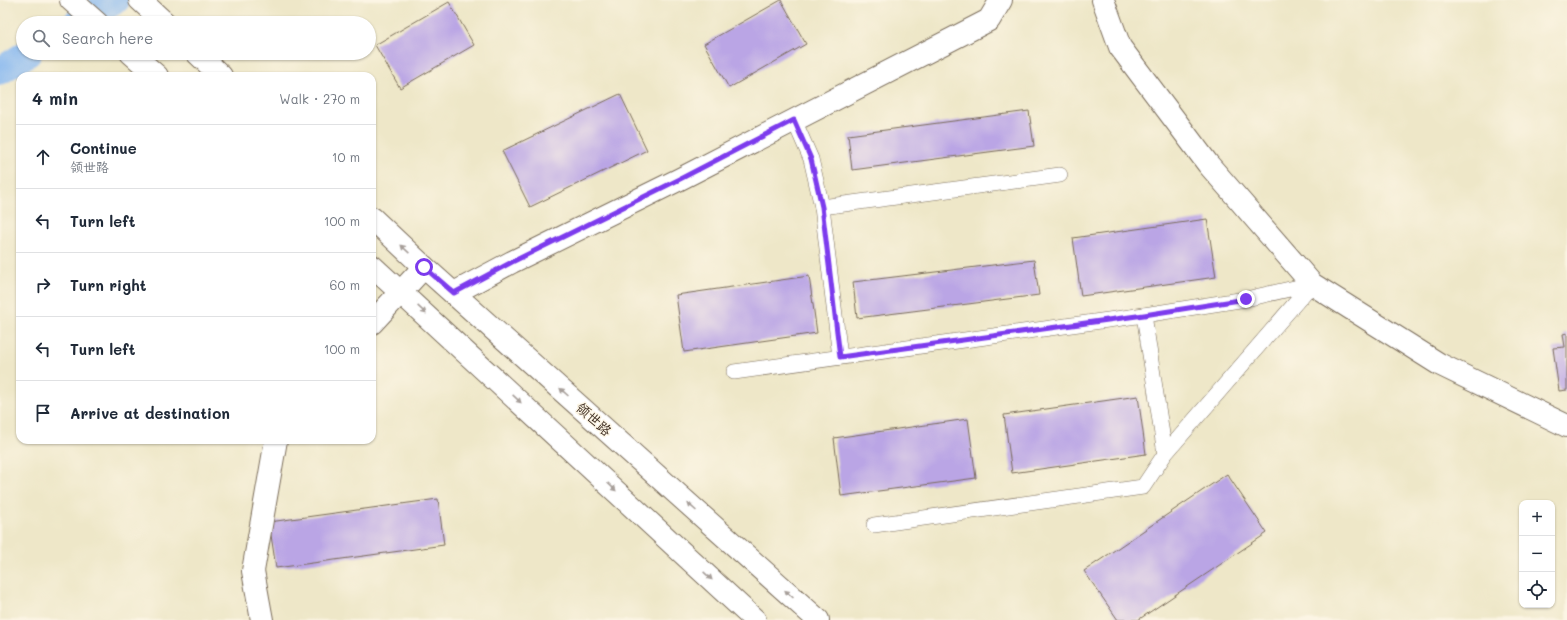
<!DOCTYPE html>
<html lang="en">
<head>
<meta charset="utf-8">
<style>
  body { margin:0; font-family:Mali,"LXGW WenKai TC",sans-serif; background:#f2f2f3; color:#1f2937 }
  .controls { position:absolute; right:12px; bottom:12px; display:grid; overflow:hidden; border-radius:8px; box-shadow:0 1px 3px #0004 }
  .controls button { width:36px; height:36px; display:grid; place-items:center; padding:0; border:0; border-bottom:1px solid #e0e1e3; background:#fff; color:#1f2937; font:20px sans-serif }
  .stop { position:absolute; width:12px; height:12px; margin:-9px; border:3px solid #7c3aed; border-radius:50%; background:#fff }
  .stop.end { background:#7c3aed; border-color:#fff; box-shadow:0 1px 4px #0008 }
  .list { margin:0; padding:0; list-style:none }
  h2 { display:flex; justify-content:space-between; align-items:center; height:52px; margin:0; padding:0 16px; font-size:17px }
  h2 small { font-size:13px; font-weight:400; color:#747a83 }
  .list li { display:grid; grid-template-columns:26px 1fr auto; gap:12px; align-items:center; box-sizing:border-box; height:64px; padding:0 16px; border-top:1px solid #e0e1e3 }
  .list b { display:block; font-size:15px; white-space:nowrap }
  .list p { margin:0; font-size:13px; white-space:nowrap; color:#747a83 }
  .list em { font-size:13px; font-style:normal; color:#747a83 }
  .icon { flex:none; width:22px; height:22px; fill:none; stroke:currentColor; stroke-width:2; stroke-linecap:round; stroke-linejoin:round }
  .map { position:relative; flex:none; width:1567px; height:620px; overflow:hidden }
  .search { position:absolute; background:#fff; box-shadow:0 1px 3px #0004; left:16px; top:16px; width:360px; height:44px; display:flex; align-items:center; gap:10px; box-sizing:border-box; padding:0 14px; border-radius:22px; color:#747a83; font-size:15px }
  .panel { position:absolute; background:#fff; box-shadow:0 1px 3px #0004; left:16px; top:72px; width:360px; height:372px; border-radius:12px }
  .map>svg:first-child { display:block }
</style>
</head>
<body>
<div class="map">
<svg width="1567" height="620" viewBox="0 0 1567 620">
  <rect width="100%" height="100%" fill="#fcf5e5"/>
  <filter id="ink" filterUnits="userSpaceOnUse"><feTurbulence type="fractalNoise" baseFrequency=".025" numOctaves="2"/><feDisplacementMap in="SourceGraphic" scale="8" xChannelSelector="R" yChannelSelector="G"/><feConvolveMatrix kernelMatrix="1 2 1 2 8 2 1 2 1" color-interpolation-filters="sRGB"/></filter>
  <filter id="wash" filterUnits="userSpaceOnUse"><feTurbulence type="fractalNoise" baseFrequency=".012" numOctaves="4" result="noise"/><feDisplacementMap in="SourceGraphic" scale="16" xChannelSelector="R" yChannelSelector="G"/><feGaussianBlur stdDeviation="0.9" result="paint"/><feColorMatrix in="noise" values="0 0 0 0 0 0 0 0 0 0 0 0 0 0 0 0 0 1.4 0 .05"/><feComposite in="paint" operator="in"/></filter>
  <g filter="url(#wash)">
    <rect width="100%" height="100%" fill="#eee7c8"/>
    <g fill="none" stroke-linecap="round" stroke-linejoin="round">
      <g stroke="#83b6f0" stroke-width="28">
        <polyline points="77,23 116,0"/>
        <polyline points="0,71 28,53"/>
      </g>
    </g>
    <g id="blocks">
      <g fill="#baa5e5">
        <polygon points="781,0 806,44 729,88 704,44"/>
        <polygon points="449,2 474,45 400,88 375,45"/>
        <polygon points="620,94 647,150 530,207 502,151"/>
        <polygon points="1029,111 1034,146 852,170 848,135"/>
        <polygon points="1207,219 1216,277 1081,296 1073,238"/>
        <polygon points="1034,260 1039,295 857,318 853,282"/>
        <polygon points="809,276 817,333 684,352 676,295"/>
        <polygon points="1567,333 1567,390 1559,391 1553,348 1565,347 1563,334"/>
        <polygon points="1138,396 1146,454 1012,473 1004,415"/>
        <polygon points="968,419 976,478 841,496 834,438"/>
        <polygon points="1227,474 1267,533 1138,620 1118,620 1084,571"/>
        <polygon points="438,499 444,545 276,568 269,522"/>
      </g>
    </g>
  </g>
  <g filter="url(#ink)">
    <use href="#blocks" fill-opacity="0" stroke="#7a6c5a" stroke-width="1"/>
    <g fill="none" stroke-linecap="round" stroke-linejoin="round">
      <g stroke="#7a6c5a" stroke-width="16">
        <g id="lane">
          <polyline points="794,120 811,159 822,207"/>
          <polyline points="1144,315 1165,454"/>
          <polyline points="840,357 822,207 1060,175"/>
          <polyline points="734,372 1144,315 1246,299 1312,284 1165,454 1143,487 874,525"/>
        </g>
      </g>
      <g stroke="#7a6c5a" stroke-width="24">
        <g id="street">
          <polyline points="1103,0 1120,47 1208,164 1312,284 1439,364 1567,426"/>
          <polyline points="454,293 512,262 680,179 989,20 1001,0"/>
          <polyline points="372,323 424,267"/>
          <polyline points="262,620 253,571 276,440"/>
        </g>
      </g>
      <g stroke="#7a6c5a" stroke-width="24">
        <g id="secondary">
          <polyline points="71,0 97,23"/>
          <polyline points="140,0 165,23"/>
          <polyline points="131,53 157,76"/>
          <polyline points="197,53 221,76"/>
          <polyline points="372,218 424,267 818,620"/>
          <polyline points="372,266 755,620"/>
        </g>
      </g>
      <use href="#lane" stroke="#fff" stroke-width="15"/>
      <use href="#street" stroke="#fff" stroke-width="22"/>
      <use href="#secondary" stroke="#fff" stroke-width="22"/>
    </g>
    <defs><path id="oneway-solid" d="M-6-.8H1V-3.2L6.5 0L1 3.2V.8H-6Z"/></defs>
    <g fill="#a79f9a">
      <use href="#oneway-solid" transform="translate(405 249) rotate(-137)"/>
      <use href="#oneway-solid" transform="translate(422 310) rotate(43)"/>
      <use href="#oneway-solid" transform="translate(564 392) rotate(-138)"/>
      <use href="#oneway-solid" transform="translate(517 399) rotate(43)"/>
      <use href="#oneway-solid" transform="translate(612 487) rotate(43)"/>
      <use href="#oneway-solid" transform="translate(692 507) rotate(-138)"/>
      <use href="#oneway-solid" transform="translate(708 576) rotate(43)"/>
      <use href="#oneway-solid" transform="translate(789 594) rotate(-138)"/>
    </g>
  </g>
  <g fill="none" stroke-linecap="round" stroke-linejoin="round" filter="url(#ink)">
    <polyline stroke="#7c3aed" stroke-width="5" points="424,267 454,293 512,262 680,179 794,120 811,159 822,207 840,357 1144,315 1246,299"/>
  </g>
  <g text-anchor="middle" stroke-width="3" stroke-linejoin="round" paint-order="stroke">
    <g font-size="14" fill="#3b2a1e" stroke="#fcf5e5">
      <text transform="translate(594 419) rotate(42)" y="5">领世路</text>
    </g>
  </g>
</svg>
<div class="controls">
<button>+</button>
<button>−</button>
<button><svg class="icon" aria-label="locate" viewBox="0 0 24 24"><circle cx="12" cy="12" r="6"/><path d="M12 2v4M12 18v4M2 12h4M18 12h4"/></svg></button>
</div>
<div class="stop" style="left:424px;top:267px"></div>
<div class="stop end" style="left:1246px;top:299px"></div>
<div class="search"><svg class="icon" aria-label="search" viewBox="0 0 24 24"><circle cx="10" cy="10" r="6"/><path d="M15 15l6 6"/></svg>Search here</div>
<section class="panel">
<h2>4 min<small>Walk · 270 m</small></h2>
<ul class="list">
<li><svg class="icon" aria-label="ahead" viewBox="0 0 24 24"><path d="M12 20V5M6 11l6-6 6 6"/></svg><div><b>Continue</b><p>领世路</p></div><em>10 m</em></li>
<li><svg class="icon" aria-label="left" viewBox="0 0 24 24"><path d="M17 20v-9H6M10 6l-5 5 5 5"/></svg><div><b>Turn left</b></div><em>100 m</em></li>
<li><svg class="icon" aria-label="right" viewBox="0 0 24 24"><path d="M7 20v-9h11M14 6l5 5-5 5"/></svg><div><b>Turn right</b></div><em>60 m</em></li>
<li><svg class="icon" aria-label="left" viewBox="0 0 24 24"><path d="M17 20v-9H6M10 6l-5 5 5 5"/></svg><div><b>Turn left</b></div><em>100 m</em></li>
<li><svg class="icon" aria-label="arrive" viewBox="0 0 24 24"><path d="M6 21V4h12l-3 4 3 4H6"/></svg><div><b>Arrive at destination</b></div></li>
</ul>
</section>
</div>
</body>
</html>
